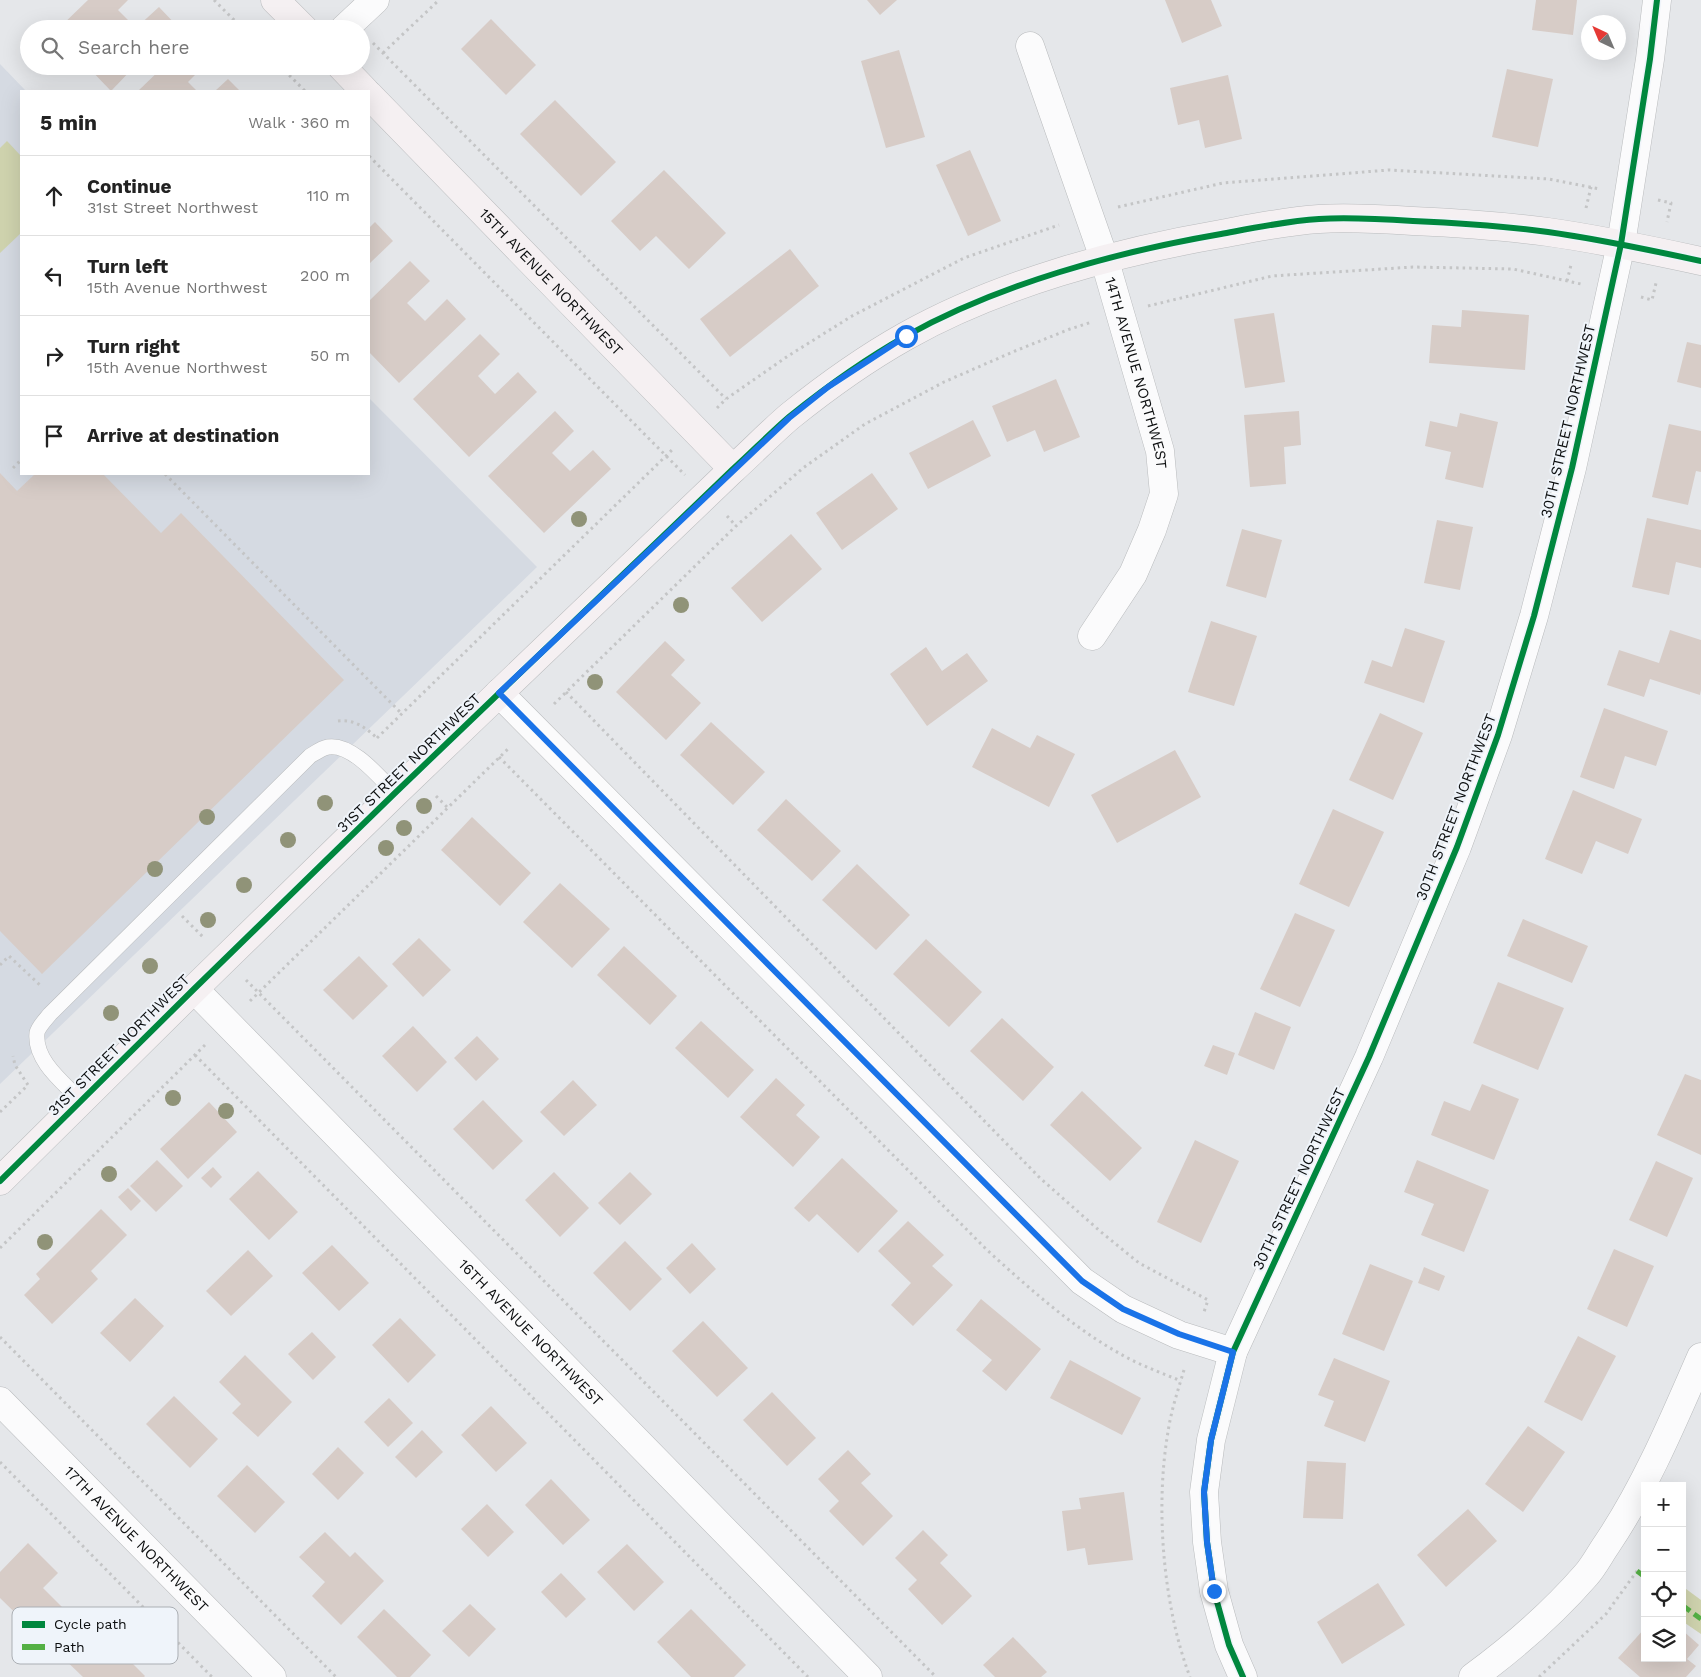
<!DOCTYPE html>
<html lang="en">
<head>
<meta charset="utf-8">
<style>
  body { margin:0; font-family:"Work Sans",sans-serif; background:#f2f2f2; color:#222 }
  .controls { position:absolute; right:15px; bottom:15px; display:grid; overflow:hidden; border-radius:0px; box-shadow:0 5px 20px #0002 }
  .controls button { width:45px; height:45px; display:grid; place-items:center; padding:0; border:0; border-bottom:1px solid #e0e0e0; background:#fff; color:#222; font:25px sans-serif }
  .compass { position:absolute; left:1581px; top:15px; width:45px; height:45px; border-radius:50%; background:#fff; box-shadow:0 5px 20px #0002; rotate:316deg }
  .stop { position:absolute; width:15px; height:15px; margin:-11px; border:4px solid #1a73e8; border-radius:50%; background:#fff }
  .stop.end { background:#1a73e8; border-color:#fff; box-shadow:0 1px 5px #0008 }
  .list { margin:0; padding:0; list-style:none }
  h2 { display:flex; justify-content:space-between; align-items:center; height:65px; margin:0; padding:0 20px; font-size:21px }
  h2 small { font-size:16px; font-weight:400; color:#767676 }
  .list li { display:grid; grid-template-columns:32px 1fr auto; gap:15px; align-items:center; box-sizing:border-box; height:80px; padding:0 20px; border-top:1px solid #e0e0e0 }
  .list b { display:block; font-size:19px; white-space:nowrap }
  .list p { margin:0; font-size:16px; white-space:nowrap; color:#767676 }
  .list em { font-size:16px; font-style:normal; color:#767676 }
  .icon { flex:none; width:28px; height:28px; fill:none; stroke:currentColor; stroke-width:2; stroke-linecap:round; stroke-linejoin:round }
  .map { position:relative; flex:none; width:1701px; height:1677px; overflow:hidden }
  .search { position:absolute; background:#fff; box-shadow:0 5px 20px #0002; left:20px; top:20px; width:350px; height:55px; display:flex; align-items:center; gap:12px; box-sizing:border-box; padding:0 18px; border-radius:28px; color:#767676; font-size:19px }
  .panel { position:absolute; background:#fff; box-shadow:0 5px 20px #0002; left:20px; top:90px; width:350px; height:385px; border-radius:0px }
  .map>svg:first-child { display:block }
</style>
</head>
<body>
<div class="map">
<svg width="1701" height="1677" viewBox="0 0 1701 1677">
  <rect width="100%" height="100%" fill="#e5e7ea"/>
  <polygon fill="#d5dae2" points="0,64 26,91 21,91 21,474 369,474 369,398 537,567 0,1084"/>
  <g fill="#cfd3ae">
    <polygon points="7,141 21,156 21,233 0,253 0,148"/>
    <polygon points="1682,1586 1701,1600 1701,1634 1682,1621"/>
  </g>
  <g fill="#d7ccc7">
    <polygon points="88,0 128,0 118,10 136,28 159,7 177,26 174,29 58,29"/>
    <polygon points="867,0 897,0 880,15"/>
    <polygon points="1165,0 1211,0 1222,26 1182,43"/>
    <polygon points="1536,0 1577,0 1573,35 1532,30"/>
    <polygon points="491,19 536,65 506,95 461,49"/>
    <polygon points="899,50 925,137 886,148 861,61"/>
    <polygon points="87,66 135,66 111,91"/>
    <polygon points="164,66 204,66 188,82 197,91 138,91"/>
    <polygon points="1507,69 1553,79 1538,147 1492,137"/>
    <polygon points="1228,75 1242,139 1205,148 1199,120 1178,125 1170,88"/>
    <polygon points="228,79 240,91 215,91"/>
    <polygon points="555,100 616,162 581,196 520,134"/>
    <polygon points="970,150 1001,221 968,236 936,165"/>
    <polygon points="664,170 726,233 689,269 656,236 640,251 611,221"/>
    <polygon points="375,222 393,241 369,264 369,228"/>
    <polygon points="790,249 819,286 730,357 700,319"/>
    <polygon points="410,261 430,281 407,303 425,321 447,299 466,319 399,383 369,352 369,301"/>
    <polygon points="1462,310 1529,315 1525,370 1429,363 1432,325 1461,327"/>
    <polygon points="1274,313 1285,382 1245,388 1234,319"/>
    <polygon points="480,334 500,354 478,376 495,394 518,372 537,392 469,457 413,399"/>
    <polygon points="1687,342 1701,345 1701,388 1677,382"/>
    <polygon points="1056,379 1080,437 1044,452 1035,430 1007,442 992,406"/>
    <polygon points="555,411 574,431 552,453 570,471 593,450 611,469 544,533 488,476"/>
    <polygon points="1299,411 1301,445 1284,447 1286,484 1250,487 1244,415"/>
    <polygon points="1460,413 1498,422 1483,488 1445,479 1451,452 1425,446 1430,421 1457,427"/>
    <polygon points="973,420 991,456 928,489 909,453"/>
    <polygon points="1669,424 1701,431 1701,472 1696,471 1688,505 1652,497"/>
    <polygon points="0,473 17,491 35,474 103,474 161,533 181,513 344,680 42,974 0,931"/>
    <polygon points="872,473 898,509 842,550 816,513"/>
    <polygon points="1647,518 1701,530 1701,568 1676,562 1669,595 1632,587"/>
    <polygon points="1437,520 1473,527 1460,590 1424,583"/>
    <polygon points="1242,529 1282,540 1266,598 1226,586"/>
    <polygon points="791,534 822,569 762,622 731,588"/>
    <polygon points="1211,621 1257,636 1234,706 1188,692"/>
    <polygon points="1405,628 1445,641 1424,703 1364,683 1372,660 1392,667"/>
    <polygon points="1670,630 1701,640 1701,690 1700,695 1650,679 1644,697 1607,685 1619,650 1659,663"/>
    <polygon points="665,641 685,660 671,675 701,703 666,740 616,692"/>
    <polygon points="926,647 942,671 967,653 988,681 927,726 890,674"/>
    <polygon points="1604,708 1668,731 1656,766 1625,756 1614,789 1580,777"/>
    <polygon points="1380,713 1423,733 1393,800 1349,780"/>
    <polygon points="711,722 765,772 733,805 680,755"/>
    <polygon points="992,728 1030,748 1037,735 1075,754 1049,807 972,767"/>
    <polygon points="1175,750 1201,797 1117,843 1091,795"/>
    <polygon points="1573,790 1642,819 1628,854 1596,841 1582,874 1545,859"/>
    <polygon points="786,799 841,851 812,881 757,830"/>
    <polygon points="1333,809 1384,832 1349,907 1299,884"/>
    <polygon points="472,817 531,873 500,906 441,850"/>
    <polygon points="857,864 910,915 876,950 822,900"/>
    <polygon points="560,883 610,929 572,968 523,922"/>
    <polygon points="1295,913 1335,930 1300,1007 1260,989"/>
    <polygon points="1523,919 1588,946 1572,983 1507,956"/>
    <polygon points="419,938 451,970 423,997 392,964"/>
    <polygon points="926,939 982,992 949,1027 893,974"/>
    <polygon points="624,946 677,996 650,1025 597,975"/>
    <polygon points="359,956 388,986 353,1020 323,990"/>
    <polygon points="1498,982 1564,1008 1538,1070 1473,1043"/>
    <polygon points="1255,1012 1291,1027 1274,1070 1238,1055"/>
    <polygon points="1002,1018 1054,1067 1023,1101 970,1051"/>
    <polygon points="701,1021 754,1070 728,1098 675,1048"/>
    <polygon points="413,1026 447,1062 417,1092 382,1056"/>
    <polygon points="477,1036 499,1059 476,1081 454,1058"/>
    <polygon points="1213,1045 1235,1053 1227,1075 1204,1066"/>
    <polygon points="1685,1074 1701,1080 1701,1155 1657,1135"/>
    <polygon points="776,1078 805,1105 796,1115 820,1137 793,1167 740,1117"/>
    <polygon points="573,1080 597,1105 564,1136 540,1112"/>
    <polygon points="1482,1084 1519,1099 1494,1160 1431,1135 1444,1101 1470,1111"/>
    <polygon points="1082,1091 1142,1148 1110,1181 1050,1125"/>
    <polygon points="483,1100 523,1141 493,1170 453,1129"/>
    <polygon points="209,1102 237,1132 188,1179 160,1149"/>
    <polygon points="1195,1140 1239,1161 1201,1243 1157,1222"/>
    <polygon points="842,1158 898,1211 858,1253 817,1214 809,1222 794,1208"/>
    <polygon points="157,1160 183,1186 156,1212 130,1186"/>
    <polygon points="1417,1160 1489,1190 1464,1252 1421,1235 1434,1204 1404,1192"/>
    <polygon points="1656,1161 1693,1178 1667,1237 1629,1220"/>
    <polygon points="213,1167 222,1177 211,1188 201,1178"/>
    <polygon points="258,1171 298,1212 269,1240 229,1199"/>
    <polygon points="554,1172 589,1208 560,1237 525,1200"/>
    <polygon points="630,1172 652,1194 620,1225 598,1203"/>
    <polygon points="128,1188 141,1201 131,1211 118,1197"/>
    <polygon points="101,1209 127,1235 91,1271 98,1279 52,1324 24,1295 40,1279 36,1274"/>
    <polygon points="908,1221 944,1255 932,1266 953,1285 913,1326 891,1305 911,1283 878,1251"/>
    <polygon points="625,1241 662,1279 630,1311 593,1273"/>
    <polygon points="692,1243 716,1269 690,1294 666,1268"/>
    <polygon points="332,1245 369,1283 339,1311 302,1273"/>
    <polygon points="1614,1249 1654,1266 1627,1327 1587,1309"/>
    <polygon points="248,1250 273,1276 231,1316 206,1291"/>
    <polygon points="1370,1264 1413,1281 1384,1351 1342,1334"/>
    <polygon points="1424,1267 1445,1276 1439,1291 1418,1283"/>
    <polygon points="135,1298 164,1326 130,1362 100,1333"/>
    <polygon points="981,1299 1041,1349 1006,1391 982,1371 992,1360 956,1330"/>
    <polygon points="400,1318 436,1355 408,1383 372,1345"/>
    <polygon points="703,1321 748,1368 717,1397 672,1351"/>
    <polygon points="312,1332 336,1357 313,1380 288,1354"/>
    <polygon points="1578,1336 1616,1356 1582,1421 1544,1402"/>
    <polygon points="245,1355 292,1402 258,1437 232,1413 241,1404 219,1382"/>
    <polygon points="1334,1358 1390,1381 1365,1442 1324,1426 1334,1401 1318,1395"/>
    <polygon points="1070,1360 1141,1398 1122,1435 1050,1398"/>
    <polygon points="772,1392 816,1438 787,1466 743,1420"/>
    <polygon points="174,1396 218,1439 190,1468 146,1424"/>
    <polygon points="389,1398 413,1423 388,1447 364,1422"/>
    <polygon points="491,1406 527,1443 496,1472 461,1435"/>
    <polygon points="1528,1426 1565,1452 1523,1512 1485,1484"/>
    <polygon points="422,1430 443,1452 416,1478 395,1457"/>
    <polygon points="338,1447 364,1473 338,1500 312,1474"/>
    <polygon points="848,1450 871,1474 861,1483 893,1516 863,1546 829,1511 839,1501 818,1479"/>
    <polygon points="1307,1461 1346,1463 1343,1519 1303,1518"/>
    <polygon points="247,1465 285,1502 255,1533 217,1496"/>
    <polygon points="551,1479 590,1520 563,1545 525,1505"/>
    <polygon points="1124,1492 1133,1560 1088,1565 1085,1548 1067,1551 1062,1511 1081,1509 1079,1498"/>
    <polygon points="487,1504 514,1532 488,1557 461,1529"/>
    <polygon points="1468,1509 1497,1541 1446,1587 1417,1555"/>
    <polygon points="923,1530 948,1555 940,1563 972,1596 942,1625 908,1589 917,1580 895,1558"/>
    <polygon points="325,1532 350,1557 355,1552 384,1581 341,1625 312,1596 325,1582 299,1557"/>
    <polygon points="28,1543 58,1573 43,1588 69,1614 43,1640 0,1598 0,1572"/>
    <polygon points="627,1544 664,1582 634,1611 597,1572"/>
    <polygon points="561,1573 586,1599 566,1618 541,1592"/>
    <polygon points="1378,1583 1405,1625 1342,1664 1317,1622"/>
    <polygon points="470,1604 496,1629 469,1657 442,1631"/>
    <polygon points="384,1609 431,1655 410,1677 397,1677 357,1637"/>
    <polygon points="691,1609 746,1665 734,1677 691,1677 657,1642"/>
    <polygon points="88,1619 145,1676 144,1677 83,1677 56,1651"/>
    <polygon points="1645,1628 1645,1658 1682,1658 1682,1630 1699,1645 1687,1659 1696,1666 1686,1677 1640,1677 1618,1658"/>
    <polygon points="1013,1637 1047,1672 1041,1677 995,1677 983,1665"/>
  </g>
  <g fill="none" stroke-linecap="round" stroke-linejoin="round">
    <g stroke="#b9bbbd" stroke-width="16">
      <path id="lane" d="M 81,1101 C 64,1083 34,1061 37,1033 C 38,1027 46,1019 50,1014 L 310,756 C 315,753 322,748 328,747 C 352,743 380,778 395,793"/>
    </g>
    <g stroke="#b9bbbd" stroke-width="29">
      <g id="street">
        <polyline points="344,29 375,0"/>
        <path id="s1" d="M 1030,46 L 1104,258 L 1160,451 L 1164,494 L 1152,530 L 1133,574 L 1092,636"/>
        <polyline points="499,693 1082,1281 1123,1309 1179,1335 1233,1352"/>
        <path id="s2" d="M 194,989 L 868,1677"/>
        <path id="s3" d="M 0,1401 L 272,1677"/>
        <polyline points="1243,1677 1229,1645 1214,1591 1207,1542 1204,1492 1211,1440 1233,1352 1369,1057 1457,847 1498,735 1534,616 1572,468 1621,244 1650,59 1657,0"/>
        <path d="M 1473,1677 C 1514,1647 1552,1614 1586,1575 C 1594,1566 1600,1554 1607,1544 C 1646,1486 1673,1421 1701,1357"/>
      </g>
    </g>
    <g stroke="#b9bbbd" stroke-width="29">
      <g id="secondary">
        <polyline points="275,0 304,29"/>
        <polyline points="341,66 365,91"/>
        <path id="s4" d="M 369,95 L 733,469"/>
        <path d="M 0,1181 L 194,989 L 395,793 L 733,469 C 752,452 770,433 790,416 C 826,387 865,359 906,336 C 999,284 1116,252 1221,234 C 1253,228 1286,221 1319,219 C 1350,217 1382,219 1413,221 C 1458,223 1503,226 1548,232 C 1599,239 1650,250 1701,261"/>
      </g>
    </g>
    <g stroke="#c4c5c6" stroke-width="3" stroke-dasharray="2.5 4" stroke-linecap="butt">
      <polyline points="214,0 243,29"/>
      <polyline points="373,43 726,399"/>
      <polyline points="383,53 439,0"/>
      <polyline points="280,66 305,91"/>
      <polyline points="369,156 685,475"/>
      <polyline points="1658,200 1671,203 1667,222"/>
      <polyline points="1118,207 1223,183 1389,170 1549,179 1600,189"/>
      <polyline points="1586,208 1591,187"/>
      <polyline points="1567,281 1571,265"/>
      <polyline points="1641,297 1652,300 1656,283"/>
      <polyline points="1148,306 1272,276 1413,267 1513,269 1581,284"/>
      <polyline points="717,408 726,399 788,356 852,316 964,258 1059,225"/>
      <polyline points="13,468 21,460"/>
      <polyline points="165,474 402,714"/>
      <polyline points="727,516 736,526"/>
      <polyline points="566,692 1040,1178 1101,1232 1139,1263 1208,1300 1204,1312"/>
      <polyline points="554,704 736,526 803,468 865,424 944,382 1015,351 1070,329 1092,322"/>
      <path d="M 338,721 C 355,719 366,728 378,739"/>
      <polyline points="377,738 672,450"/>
      <path d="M 499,757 L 987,1250 C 1030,1289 1073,1328 1124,1356 C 1142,1366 1162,1373 1181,1381"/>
      <polyline points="436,796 447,807"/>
      <polyline points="182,916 203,937"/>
      <polyline points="0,965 9,956 42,987"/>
      <polyline points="246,980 936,1677"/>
      <polyline points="250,1001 510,747"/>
      <polyline points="195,1055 808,1677"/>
      <polyline points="0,1112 28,1085 15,1065 13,1056"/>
      <polyline points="0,1248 206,1044"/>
      <polyline points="0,1337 336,1677"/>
      <path d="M 1184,1370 C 1178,1390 1171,1411 1168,1432 C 1155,1507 1163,1606 1190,1677"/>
      <polyline points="0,1462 212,1677"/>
      <polyline points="1539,1677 1606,1614 1637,1571"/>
    </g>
    <use href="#lane" stroke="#fbfbfc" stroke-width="15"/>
    <use href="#street" stroke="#fbfbfc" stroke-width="28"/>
    <use href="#secondary" stroke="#f5f0f2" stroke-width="28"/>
    <g stroke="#54b044" stroke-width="5" stroke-dasharray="10 5" stroke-linecap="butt">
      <polyline points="1637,1571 1645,1577"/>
      <polyline points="1682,1605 1701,1619"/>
    </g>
    <g stroke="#eff4fa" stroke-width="9">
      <g id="cycleway">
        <path d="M 0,1181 L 194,989 L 395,793 L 733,469 C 752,452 770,433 790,416 C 826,387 865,359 906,336 C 999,284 1116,252 1221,234 C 1253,228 1286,221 1319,219 C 1350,217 1382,219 1413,221 C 1458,223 1503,226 1548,232 C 1599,239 1650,250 1701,261"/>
        <polyline points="1243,1677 1229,1645 1214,1591 1207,1542 1204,1492 1211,1440 1233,1352 1369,1057 1457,847 1498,735 1534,616 1572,468 1621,244 1650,59 1657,0"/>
      </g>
    </g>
    <use href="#cycleway" stroke="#00873e" stroke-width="6"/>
  </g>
  <g fill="#909378">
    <circle cx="579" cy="519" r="8"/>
    <circle cx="681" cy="605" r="8"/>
    <circle cx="595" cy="682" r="8"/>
    <circle cx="325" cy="803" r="8"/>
    <circle cx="424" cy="806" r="8"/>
    <circle cx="207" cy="817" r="8"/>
    <circle cx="404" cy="828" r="8"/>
    <circle cx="288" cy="840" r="8"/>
    <circle cx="386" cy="848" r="8"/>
    <circle cx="155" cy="869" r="8"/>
    <circle cx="244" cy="885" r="8"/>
    <circle cx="208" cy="920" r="8"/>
    <circle cx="150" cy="966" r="8"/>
    <circle cx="111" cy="1013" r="8"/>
    <circle cx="173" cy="1098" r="8"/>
    <circle cx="226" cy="1111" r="8"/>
    <circle cx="109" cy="1174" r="8"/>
    <circle cx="45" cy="1242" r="8"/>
  </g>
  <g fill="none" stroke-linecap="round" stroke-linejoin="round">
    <polyline stroke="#1a73e8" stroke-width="6" points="906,336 828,387 789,418 499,693 1082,1281 1123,1309 1179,1334 1233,1352 1211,1440 1204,1492 1207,1542 1214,1591"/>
  </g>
  <g text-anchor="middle" stroke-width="4" stroke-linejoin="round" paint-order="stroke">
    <g font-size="15" fill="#0c0e0f" stroke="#eff4fa">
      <text dy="5" stroke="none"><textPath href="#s4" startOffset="261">15TH AVENUE NORTHWEST</textPath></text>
      <text dy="5" stroke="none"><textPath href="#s1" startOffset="344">14TH AVENUE NORTHWEST</textPath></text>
      <text transform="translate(1568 421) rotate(-77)" y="5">30TH STREET NORTHWEST</text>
      <text transform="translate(409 763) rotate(-44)" y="5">31ST STREET NORTHWEST</text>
      <text transform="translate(1456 807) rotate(-69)" y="5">30TH STREET NORTHWEST</text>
      <text transform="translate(119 1045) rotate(-45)" y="5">31ST STREET NORTHWEST</text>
      <text transform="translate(1299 1179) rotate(-65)" y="5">30TH STREET NORTHWEST</text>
      <text dy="5" stroke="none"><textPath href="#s2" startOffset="481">16TH AVENUE NORTHWEST</textPath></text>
      <text dy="5" stroke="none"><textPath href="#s3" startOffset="194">17TH AVENUE NORTHWEST</textPath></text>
    </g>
  </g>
  <rect x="12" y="1607" width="166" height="57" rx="8" fill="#eff4fa" stroke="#abafb4" stroke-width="1"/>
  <rect x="22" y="1621" width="23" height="7" fill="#00873e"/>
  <rect x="22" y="1644" width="23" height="6" fill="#54b044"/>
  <g font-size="14" fill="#0c0e0f">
    <text x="54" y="1629">Cycle path</text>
    <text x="54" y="1652">Path</text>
  </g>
</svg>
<div class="controls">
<button>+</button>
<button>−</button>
<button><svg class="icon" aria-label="locate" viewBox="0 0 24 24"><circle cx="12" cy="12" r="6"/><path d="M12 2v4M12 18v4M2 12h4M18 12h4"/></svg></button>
<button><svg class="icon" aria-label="layers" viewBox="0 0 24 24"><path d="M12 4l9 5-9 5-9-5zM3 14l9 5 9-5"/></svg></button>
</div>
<svg class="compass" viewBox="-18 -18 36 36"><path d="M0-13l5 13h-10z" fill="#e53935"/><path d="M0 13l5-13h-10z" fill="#767676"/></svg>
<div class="stop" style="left:906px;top:336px"></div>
<div class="stop end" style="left:1214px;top:1591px"></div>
<div class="search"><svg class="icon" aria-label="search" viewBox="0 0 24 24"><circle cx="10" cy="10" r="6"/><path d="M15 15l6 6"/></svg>Search here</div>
<section class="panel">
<h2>5 min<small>Walk · 360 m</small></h2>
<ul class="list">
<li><svg class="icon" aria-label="ahead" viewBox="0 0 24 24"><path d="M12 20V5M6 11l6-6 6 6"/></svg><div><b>Continue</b><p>31st Street Northwest</p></div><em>110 m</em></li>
<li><svg class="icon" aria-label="left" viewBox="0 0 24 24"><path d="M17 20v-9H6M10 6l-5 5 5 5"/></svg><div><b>Turn left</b><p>15th Avenue Northwest</p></div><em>200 m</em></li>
<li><svg class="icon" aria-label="right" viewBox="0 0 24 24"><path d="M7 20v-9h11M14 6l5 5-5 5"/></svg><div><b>Turn right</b><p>15th Avenue Northwest</p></div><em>50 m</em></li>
<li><svg class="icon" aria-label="arrive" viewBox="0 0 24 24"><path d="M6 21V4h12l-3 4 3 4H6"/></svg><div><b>Arrive at destination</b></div></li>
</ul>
</section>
</div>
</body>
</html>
